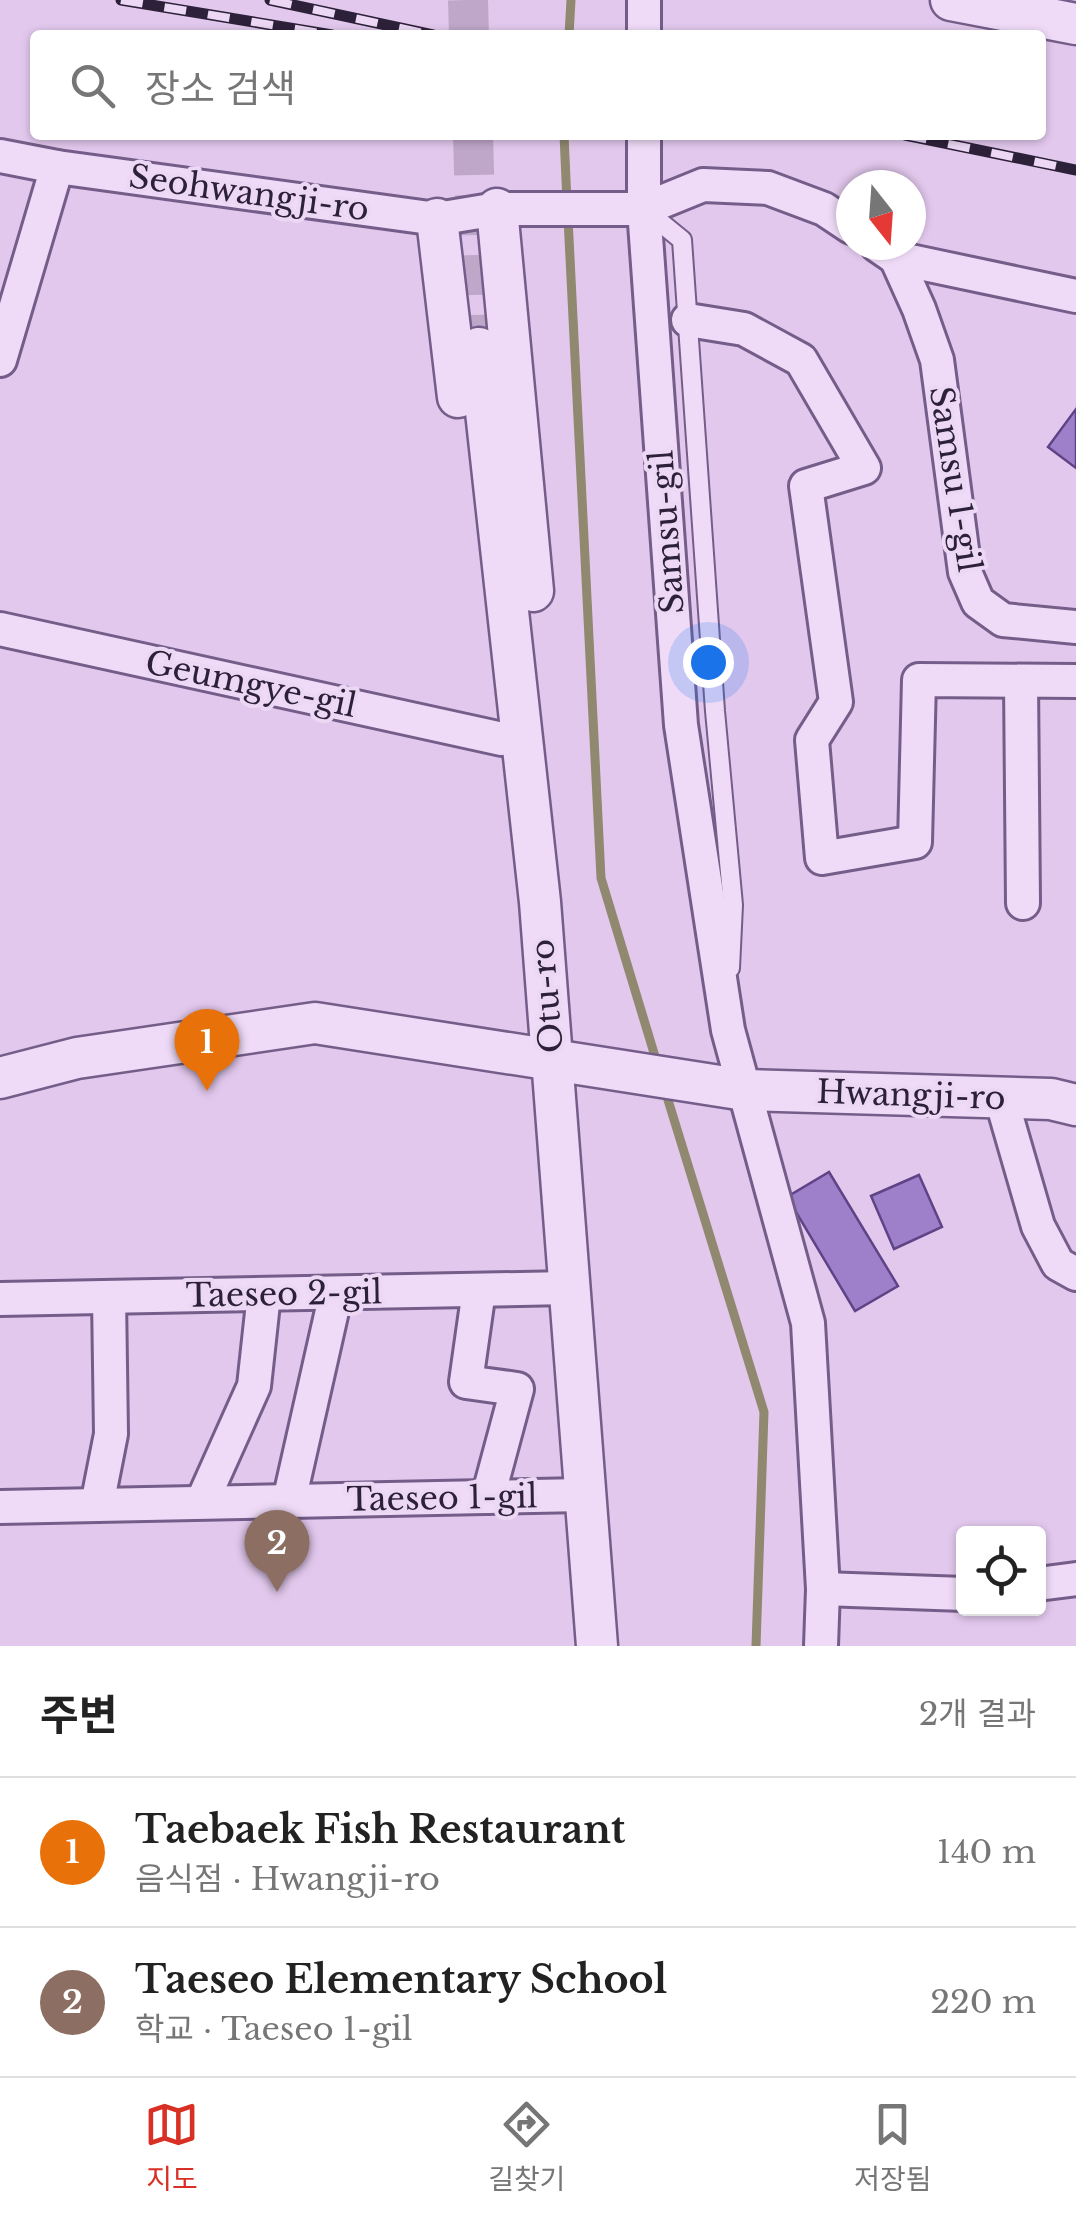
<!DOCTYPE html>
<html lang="ko">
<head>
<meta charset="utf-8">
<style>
  body { margin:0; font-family:"Libre Baskerville","Noto Sans KR",serif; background:#f2f2f2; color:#222 }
  .controls { position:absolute; right:30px; bottom:30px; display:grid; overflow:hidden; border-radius:10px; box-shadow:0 2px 8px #0004 }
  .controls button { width:90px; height:90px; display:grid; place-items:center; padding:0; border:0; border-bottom:2px solid #e0e0e0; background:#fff; color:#222; font:50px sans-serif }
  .compass { position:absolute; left:836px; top:170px; width:90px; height:90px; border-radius:50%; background:#fff; box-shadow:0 2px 8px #0004; rotate:163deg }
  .you { position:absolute; left:708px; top:662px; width:35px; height:35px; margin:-25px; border:8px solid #fff; border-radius:50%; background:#1a73e8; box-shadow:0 0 0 15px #1a73e833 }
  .badge { display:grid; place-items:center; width:65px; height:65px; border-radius:50%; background:#d93025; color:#fff; font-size:32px; font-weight:700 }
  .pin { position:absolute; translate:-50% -82px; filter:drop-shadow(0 2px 5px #0008) }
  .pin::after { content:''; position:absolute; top:52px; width:35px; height:30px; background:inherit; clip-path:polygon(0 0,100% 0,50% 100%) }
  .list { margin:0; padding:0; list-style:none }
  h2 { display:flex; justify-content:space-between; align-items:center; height:130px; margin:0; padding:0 40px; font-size:42px }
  h2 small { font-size:32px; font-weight:400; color:#767676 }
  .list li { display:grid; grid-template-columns:65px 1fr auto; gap:30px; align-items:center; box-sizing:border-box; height:150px; padding:0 40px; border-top:2px solid #e0e0e0 }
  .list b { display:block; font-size:38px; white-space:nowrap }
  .list p { margin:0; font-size:32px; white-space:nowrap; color:#767676 }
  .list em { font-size:32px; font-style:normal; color:#767676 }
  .icon { flex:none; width:55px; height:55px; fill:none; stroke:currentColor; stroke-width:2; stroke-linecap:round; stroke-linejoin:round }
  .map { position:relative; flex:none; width:1076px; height:1646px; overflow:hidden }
  .search { position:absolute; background:#fff; box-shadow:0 2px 8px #0004; left:30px; right:30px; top:30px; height:110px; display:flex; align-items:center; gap:25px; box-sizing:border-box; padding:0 35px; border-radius:10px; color:#767676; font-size:38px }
  .sheet { height:430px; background:#fff }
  nav { display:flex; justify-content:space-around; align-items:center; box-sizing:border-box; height:140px; border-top:2px solid #e0e0e0; background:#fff; font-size:28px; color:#767676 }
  nav a { display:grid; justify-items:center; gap:5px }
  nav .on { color:#d93025 }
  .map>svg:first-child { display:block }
</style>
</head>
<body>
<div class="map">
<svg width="1076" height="1646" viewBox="0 0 1076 1646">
  <rect width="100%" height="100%" fill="#e2c8ed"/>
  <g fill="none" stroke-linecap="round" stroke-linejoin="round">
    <g stroke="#90886f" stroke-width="9">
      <polyline points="569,35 571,0"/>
      <polyline points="564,135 567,202"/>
      <polyline points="568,218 601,878 657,1063"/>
      <polyline points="664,1087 764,1412 756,1646"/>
    </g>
  </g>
  <g fill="#9e80ca" stroke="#5e4487" stroke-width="2.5">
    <polygon points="1076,409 1076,468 1048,447"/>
    <polygon points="829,1172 898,1286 855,1311 787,1197"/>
    <polygon points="919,1175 942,1227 894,1249 871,1196"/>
  </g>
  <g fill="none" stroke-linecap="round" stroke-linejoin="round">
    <g stroke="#bea7c9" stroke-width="40" stroke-dasharray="40 20" stroke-linecap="butt">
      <polyline points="468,0 469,35"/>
      <polyline points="473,135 479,348"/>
    </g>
    <g stroke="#745e89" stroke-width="22">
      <polyline id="service" points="644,209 682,240 715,711 733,905 730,968"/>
    </g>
    <g stroke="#745e89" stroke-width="38">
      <g id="minor">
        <polyline points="644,35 644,0"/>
        <polyline points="644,135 644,209 681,725 728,1030 808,1323 823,1589 821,1646"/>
        <polyline points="0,156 57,167 437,219 497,209 644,209 703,185 768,188 824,209 851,227"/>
        <polyline points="877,245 896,258 1076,296"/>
        <polyline points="896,258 919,309 937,360 965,572 978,602 1003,620 1076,627"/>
        <polyline points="688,320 744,329 801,360 864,468 806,486 836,702 812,740 822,858 915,842 919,680 1076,681"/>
        <polyline points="0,360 57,167"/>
        <polyline points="0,629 502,739"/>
        <polyline points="1021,681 1023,903"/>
        <polyline points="1001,1098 1038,1226 1058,1264 1076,1274"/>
        <polyline points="479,1290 466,1382 517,1389 488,1497"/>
        <polyline points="0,1299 568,1288"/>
        <polyline points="289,1501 336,1293"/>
        <polyline points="202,1502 254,1386 264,1294"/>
        <polyline points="97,1505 111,1434 109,1297"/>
        <polyline points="0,1507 583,1495"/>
        <polyline points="1038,1584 1076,1579"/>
        <polyline points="823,1589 964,1594"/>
      </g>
    </g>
    <g stroke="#745e89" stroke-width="45">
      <g id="tertiary">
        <polyline points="951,0 1076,24"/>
        <polyline points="497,209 533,591"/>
        <polyline points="437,219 458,397"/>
        <polyline points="479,348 540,902 597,1646"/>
        <polyline points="0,1078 77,1058 315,1023 745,1090 1051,1099 1076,1105"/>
      </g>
    </g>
    <use href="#service" stroke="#efdbf8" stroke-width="18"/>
    <use href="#minor" stroke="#efdbf8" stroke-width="32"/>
    <use href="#tertiary" stroke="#efdbf8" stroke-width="40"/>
    <g stroke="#2d213a" stroke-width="11">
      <g id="rail">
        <polyline points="121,0 332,35"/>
        <polyline points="270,0 433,35"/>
        <polyline points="905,135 1076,170"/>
      </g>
    </g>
    <use href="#rail" stroke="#ecd8f5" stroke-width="8" stroke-dasharray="22" stroke-linecap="butt"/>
  </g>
  <g text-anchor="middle" stroke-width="8" stroke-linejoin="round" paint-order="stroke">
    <g font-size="32" fill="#2d213a" stroke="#ecd8f5">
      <text transform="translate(249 193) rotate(8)" y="11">Seohwangji-ro</text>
      <text transform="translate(955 479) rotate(81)" y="11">Samsu 1-gil</text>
      <text transform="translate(667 532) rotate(-94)" y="11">Samsu-gil</text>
      <text transform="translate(251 684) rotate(12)" y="11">Geumgye-gil</text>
      <text transform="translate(547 996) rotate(-95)" y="11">Otu-ro</text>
      <text transform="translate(911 1095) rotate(2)" y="11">Hwangji-ro</text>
      <text transform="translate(284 1294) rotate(-1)" y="11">Taeseo 2-gil</text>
      <text transform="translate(442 1498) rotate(-1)" y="11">Taeseo 1-gil</text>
    </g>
  </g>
</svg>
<div class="controls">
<button><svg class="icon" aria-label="locate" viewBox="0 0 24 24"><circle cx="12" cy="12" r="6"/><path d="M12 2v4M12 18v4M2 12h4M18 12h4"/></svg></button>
</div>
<svg class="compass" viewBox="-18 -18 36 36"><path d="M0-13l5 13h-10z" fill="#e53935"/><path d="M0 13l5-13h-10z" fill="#767676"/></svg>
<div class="you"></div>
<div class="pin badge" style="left:207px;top:1091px;background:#e8710a">1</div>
<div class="pin badge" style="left:277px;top:1592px;background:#8d6e63">2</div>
<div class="search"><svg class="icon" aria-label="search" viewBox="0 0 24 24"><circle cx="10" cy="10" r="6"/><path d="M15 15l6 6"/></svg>장소 검색</div>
</div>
<section class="sheet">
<h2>주변<small>2개 결과</small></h2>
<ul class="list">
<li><span class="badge" style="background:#e8710a">1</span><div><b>Taebaek Fish Restaurant</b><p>음식점 · Hwangji-ro</p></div><em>140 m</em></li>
<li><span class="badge" style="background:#8d6e63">2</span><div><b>Taeseo Elementary School</b><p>학교 · Taeseo 1-gil</p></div><em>220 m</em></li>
</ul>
</section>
<nav>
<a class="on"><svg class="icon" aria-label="map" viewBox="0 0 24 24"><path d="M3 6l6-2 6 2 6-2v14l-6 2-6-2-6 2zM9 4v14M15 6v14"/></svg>지도</a>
<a><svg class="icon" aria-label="directions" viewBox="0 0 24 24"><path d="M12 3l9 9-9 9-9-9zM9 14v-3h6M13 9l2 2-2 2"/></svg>길찾기</a>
<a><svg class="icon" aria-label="saved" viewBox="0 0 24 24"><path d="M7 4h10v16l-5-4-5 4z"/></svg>저장됨</a>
</nav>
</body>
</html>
